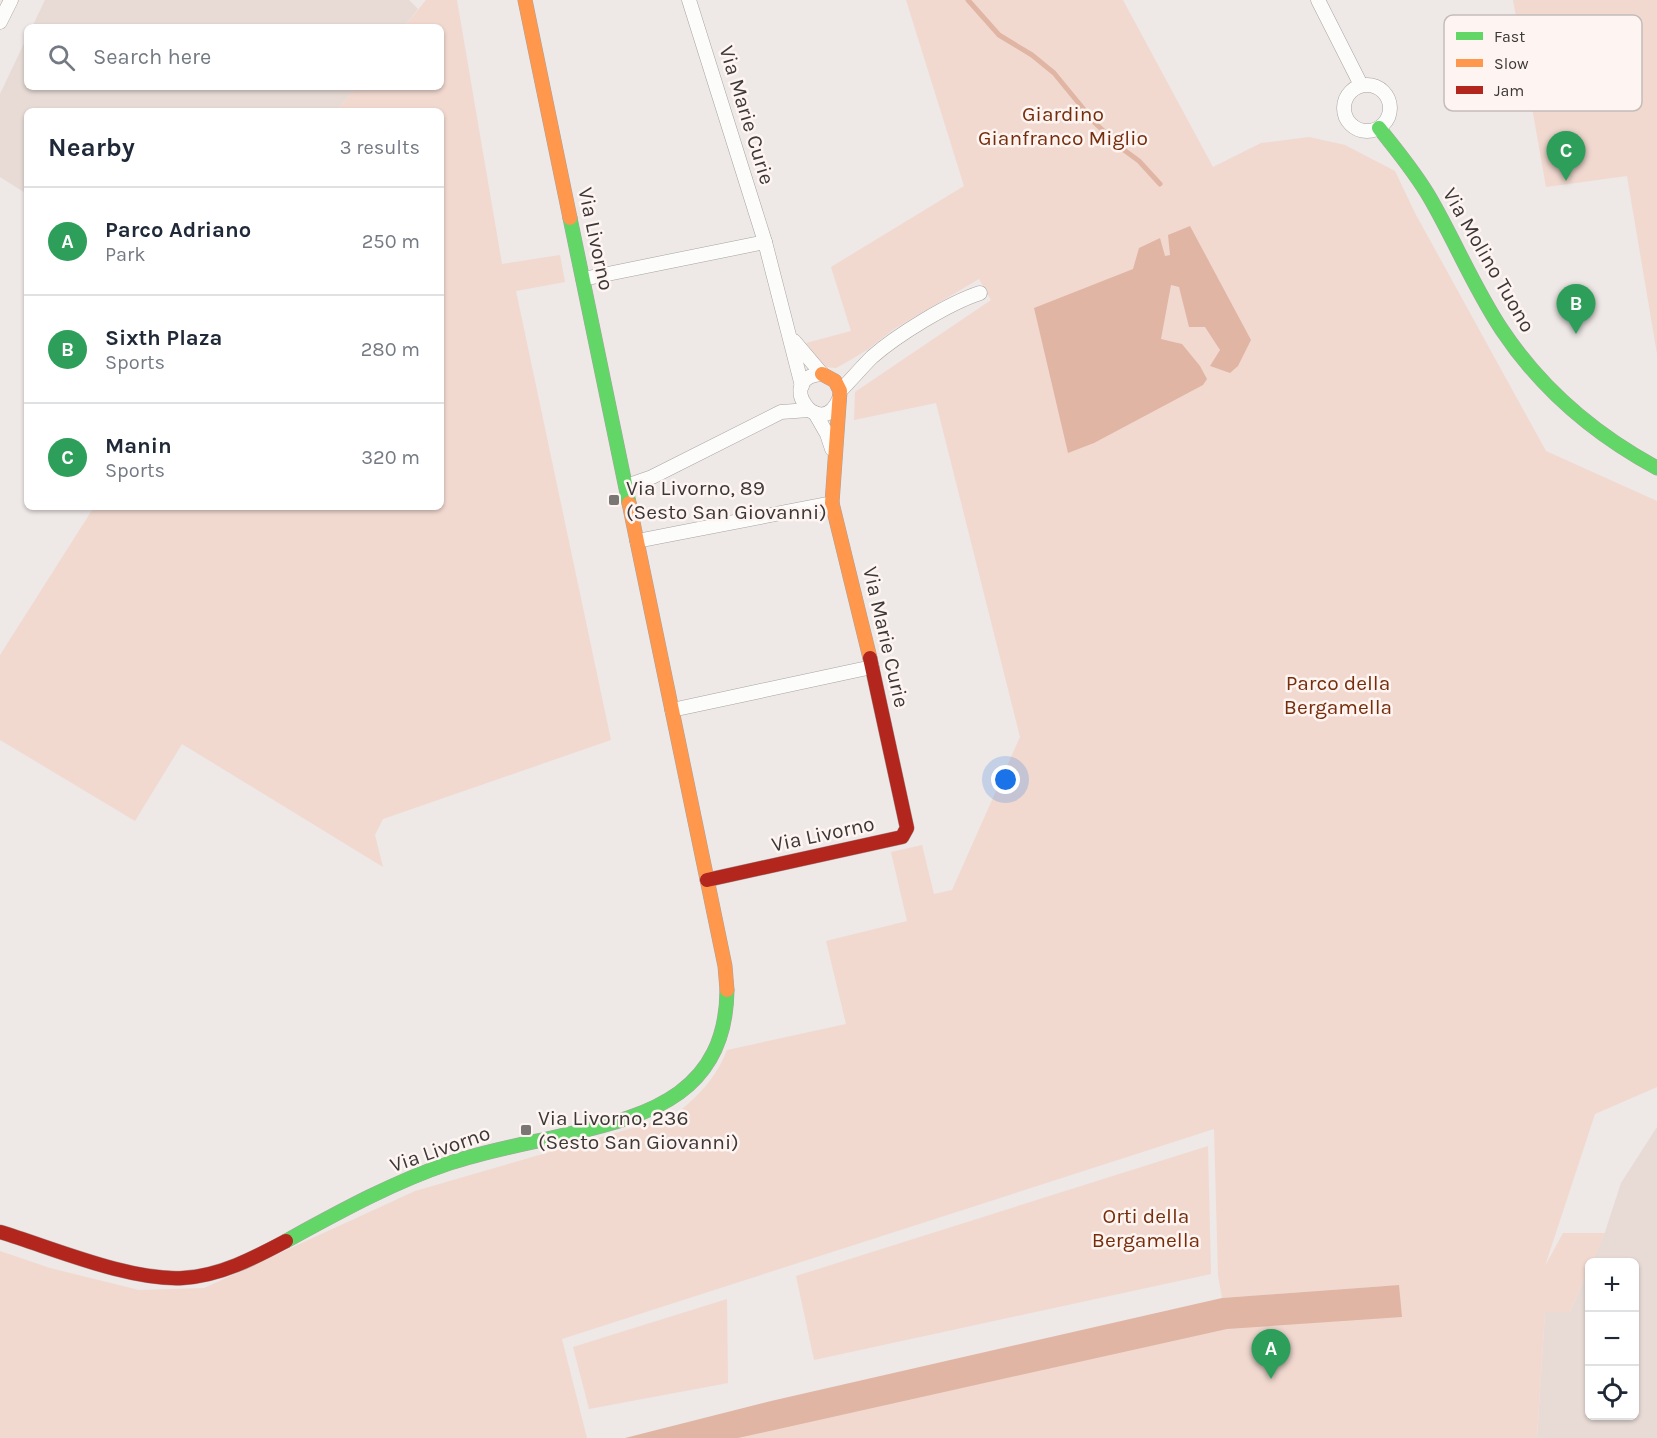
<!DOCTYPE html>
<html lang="en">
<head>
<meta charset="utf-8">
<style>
  body { margin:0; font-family:Karla,sans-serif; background:#f2f2f3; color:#1f2937 }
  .controls { position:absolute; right:18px; bottom:18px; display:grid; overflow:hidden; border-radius:9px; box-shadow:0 2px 4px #0004 }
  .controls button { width:54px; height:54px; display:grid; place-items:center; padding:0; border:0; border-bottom:2px solid #e0e1e3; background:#fff; color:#1f2937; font:30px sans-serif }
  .you { position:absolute; left:1006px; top:780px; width:21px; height:21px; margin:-15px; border:4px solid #fff; border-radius:50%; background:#1a73e8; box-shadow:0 0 0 9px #1a73e833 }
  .badge { display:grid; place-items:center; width:39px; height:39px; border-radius:50%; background:#7a7674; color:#fff; font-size:20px; font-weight:700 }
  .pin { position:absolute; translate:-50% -50px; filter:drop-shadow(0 2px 3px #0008) }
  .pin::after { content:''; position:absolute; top:32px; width:21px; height:18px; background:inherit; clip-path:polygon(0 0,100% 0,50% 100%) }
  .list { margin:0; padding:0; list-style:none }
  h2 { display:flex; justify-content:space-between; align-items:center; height:78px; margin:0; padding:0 24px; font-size:26px }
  h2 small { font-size:20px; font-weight:400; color:#747a83 }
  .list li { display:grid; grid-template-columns:39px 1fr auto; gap:18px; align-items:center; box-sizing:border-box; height:108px; padding:0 24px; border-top:2px solid #e0e1e3 }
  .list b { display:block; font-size:22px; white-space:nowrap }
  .list p { margin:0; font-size:20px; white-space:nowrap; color:#747a83 }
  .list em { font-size:20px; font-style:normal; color:#747a83 }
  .icon { flex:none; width:33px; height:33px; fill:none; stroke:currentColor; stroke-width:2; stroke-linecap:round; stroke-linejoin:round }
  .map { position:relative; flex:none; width:1657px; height:1438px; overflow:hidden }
  .search { position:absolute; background:#fff; box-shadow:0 2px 4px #0004; left:24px; top:24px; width:420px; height:66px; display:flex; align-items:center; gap:15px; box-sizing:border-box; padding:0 21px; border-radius:9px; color:#747a83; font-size:22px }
  .panel { position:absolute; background:#fff; box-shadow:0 2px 4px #0004; left:24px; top:108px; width:420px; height:402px; border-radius:9px }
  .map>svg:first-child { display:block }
</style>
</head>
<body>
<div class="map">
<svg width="1657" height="1438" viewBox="0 0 1657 1438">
  <rect width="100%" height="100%" fill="#eee8e6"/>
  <g fill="#e8dbd6">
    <polygon points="45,0 409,0 418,9 404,27 32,27"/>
    <polygon points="27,37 27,87 356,87 337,111 27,111 27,194 0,177 0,94"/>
    <polygon points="1657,1127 1657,1438 1537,1438 1545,1312 1570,1312 1589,1267 1590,1416 1634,1416 1634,1262 1592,1262 1605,1232 1621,1183"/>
  </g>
  <g fill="#f1d9d0">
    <polygon points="426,0 457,0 502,264 560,255 565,282 516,291 611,740 383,819 375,835 383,867 182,744 135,821 0,740 0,655 94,507 441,507 441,111 337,111 356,87 441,87 441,27 404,27"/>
    <path d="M 906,0 L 1123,0 L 1213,167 L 1261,143 L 1309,137 L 1345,145 L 1395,171 L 1415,213 L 1546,451 L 1657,501 L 1657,1087 L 1595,1114 L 1545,1266 L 1563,1233 L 1605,1233 L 1592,1262 L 1590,1262 L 1589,1267 L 1570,1312 L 1545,1312 L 1537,1438 L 736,1438 L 1385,1286 L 1222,1298 L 1218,1275 L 1214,1129 L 562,1339 L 587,1438 L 0,1438 L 0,1251 L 50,1268 L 139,1290 L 204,1288 L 415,1191 L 674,1116 C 699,1095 715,1080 727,1050 L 846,1024 L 826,941 L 907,921 L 891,852 L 922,845 L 934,894 L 952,890 L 1020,737 L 936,403 L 854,420 L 855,392 L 991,300 L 979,279 L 894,329 L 867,350 L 847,362 L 836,368 L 824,367 L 806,343 L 851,331 L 831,267 L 964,186 Z"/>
    <polygon points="1513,0 1657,0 1657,354 1627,176 1546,187"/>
    <polygon points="1208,1146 1211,1274 814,1360 796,1276"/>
    <polygon points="727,1299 728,1383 589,1409 573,1347"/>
  </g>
  <g fill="#e1b5a4">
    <polygon points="1190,226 1251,340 1238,366 1230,373 1210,366 1220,350 1205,327 1189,327 1179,287 1171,285 1161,339 1182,344 1200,366 1207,379 1203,385 1094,443 1068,453 1034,308 1133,269 1139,248 1160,238 1165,256 1170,255 1168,235"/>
    <polygon points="1399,1285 1402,1317 1227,1329 738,1438 625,1438 771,1401 1222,1298"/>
  </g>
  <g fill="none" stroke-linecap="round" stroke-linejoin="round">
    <polyline stroke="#e1b5a4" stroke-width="5" points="968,0 999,35 1032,55 1054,73 1095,123 1124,150 1139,161 1160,184"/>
    <g stroke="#a7a3a1" stroke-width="15">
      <g id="street">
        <polyline points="689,0 765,242 802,386"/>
        <polyline points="1318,0 1361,85"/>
        <polyline points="0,22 11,0"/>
        <circle cx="1367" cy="108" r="23"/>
        <polyline points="583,279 765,242"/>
        <polyline points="794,341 822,374"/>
        <path d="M 822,374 C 773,377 820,444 839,399"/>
        <path d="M 840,391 C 851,380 861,368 872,357 C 897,335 949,303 980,293"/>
        <polyline points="815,413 827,434 832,449"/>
        <polyline points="626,486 652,477 781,412 809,410"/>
        <polyline points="637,541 832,503"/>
        <polyline points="672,710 872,667"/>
      </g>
    </g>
    <g stroke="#a7a3a1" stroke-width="15">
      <g id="fast">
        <path d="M 1379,128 C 1397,151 1415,172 1430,198 C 1455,241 1474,288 1502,330 C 1542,390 1594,434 1657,468"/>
        <polyline points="570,218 629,503"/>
        <path d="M 286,1241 C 339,1212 393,1182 450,1163 C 489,1150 530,1143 569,1134 C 653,1115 726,1091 727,990"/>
      </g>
    </g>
    <g stroke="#a7a3a1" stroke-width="15">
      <g id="slow">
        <polyline points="525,0 570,218"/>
        <polyline points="822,374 835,381 840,391 832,503 870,658"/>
        <polyline points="629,503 725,966 727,990"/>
      </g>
    </g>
    <g stroke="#a7a3a1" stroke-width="15">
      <g id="jam">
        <polyline points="707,880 902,837 907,828 870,658"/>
        <path d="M 0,1232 C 53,1248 129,1281 183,1278 C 220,1276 254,1258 286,1241"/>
      </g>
    </g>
    <use href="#street" stroke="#fcfcfb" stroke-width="14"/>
    <use href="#fast" stroke="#63d668" stroke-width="14"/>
    <use href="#slow" stroke="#ff974d" stroke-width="14"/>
    <use href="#jam" stroke="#b3261e" stroke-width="14"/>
  </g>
  <g fill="#7a7674" stroke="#fef5f2" stroke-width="2">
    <rect x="608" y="494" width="12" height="12" rx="3"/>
    <rect x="520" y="1124" width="12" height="12" rx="3"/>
  </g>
  <g text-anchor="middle" stroke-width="5" stroke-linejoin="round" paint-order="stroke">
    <g font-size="21" fill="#762d0b" stroke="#fef5f2">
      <text x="1063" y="121">Giardino<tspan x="1063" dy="24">Gianfranco Miglio</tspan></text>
      <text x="1338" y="690">Parco della<tspan x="1338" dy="24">Bergamella</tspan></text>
      <text x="1146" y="1223">Orti della<tspan x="1146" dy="24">Bergamella</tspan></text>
    </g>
    <g font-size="21" fill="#3c3837" stroke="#fef5f2">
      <text transform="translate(747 115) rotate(73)" y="7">Via Marie Curie</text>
      <text transform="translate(596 239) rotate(78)" y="7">Via Livorno</text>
      <text transform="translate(1489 260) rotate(60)" y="7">Via Molino Tuono</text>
      <text transform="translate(886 637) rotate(77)" y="7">Via Marie Curie</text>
      <text transform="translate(823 834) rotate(-12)" y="7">Via Livorno</text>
      <text transform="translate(440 1149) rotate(-19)" y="7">Via Livorno</text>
    </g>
    <g font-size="21" fill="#3c3837" stroke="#fef5f2" text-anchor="start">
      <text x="626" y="495">Via Livorno, 89<tspan x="626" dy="24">(Sesto San Giovanni)</tspan></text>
      <text x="538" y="1125">Via Livorno, 236<tspan x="538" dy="24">(Sesto San Giovanni)</tspan></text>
    </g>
  </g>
  <rect x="1444" y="15" width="198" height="96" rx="9" fill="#fef5f2" stroke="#c4bcba" stroke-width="1.5"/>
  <rect x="1456" y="32" width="27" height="8" fill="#63d668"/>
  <rect x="1456" y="59" width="27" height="8" fill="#ff974d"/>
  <rect x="1456" y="86" width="27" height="8" fill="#b3261e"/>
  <g font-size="16" fill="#3c3837">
    <text x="1494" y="42">Fast</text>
    <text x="1494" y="69">Slow</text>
    <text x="1494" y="96">Jam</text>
  </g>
</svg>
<div class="controls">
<button>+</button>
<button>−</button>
<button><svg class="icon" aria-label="locate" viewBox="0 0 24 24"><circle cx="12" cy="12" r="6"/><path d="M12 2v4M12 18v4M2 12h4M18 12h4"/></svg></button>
</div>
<div class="you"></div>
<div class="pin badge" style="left:1271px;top:1379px;background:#2e9e5b">A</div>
<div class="pin badge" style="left:1576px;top:334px;background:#2e9e5b">B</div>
<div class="pin badge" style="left:1566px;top:181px;background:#2e9e5b">C</div>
<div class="search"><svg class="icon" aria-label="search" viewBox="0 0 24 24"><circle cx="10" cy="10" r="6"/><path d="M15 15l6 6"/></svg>Search here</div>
<section class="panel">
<h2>Nearby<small>3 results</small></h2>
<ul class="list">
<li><span class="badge" style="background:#2e9e5b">A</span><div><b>Parco Adriano</b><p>Park</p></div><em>250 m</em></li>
<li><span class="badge" style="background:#2e9e5b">B</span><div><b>Sixth Plaza</b><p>Sports</p></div><em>280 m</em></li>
<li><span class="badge" style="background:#2e9e5b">C</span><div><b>Manin</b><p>Sports</p></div><em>320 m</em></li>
</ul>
</section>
</div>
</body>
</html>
